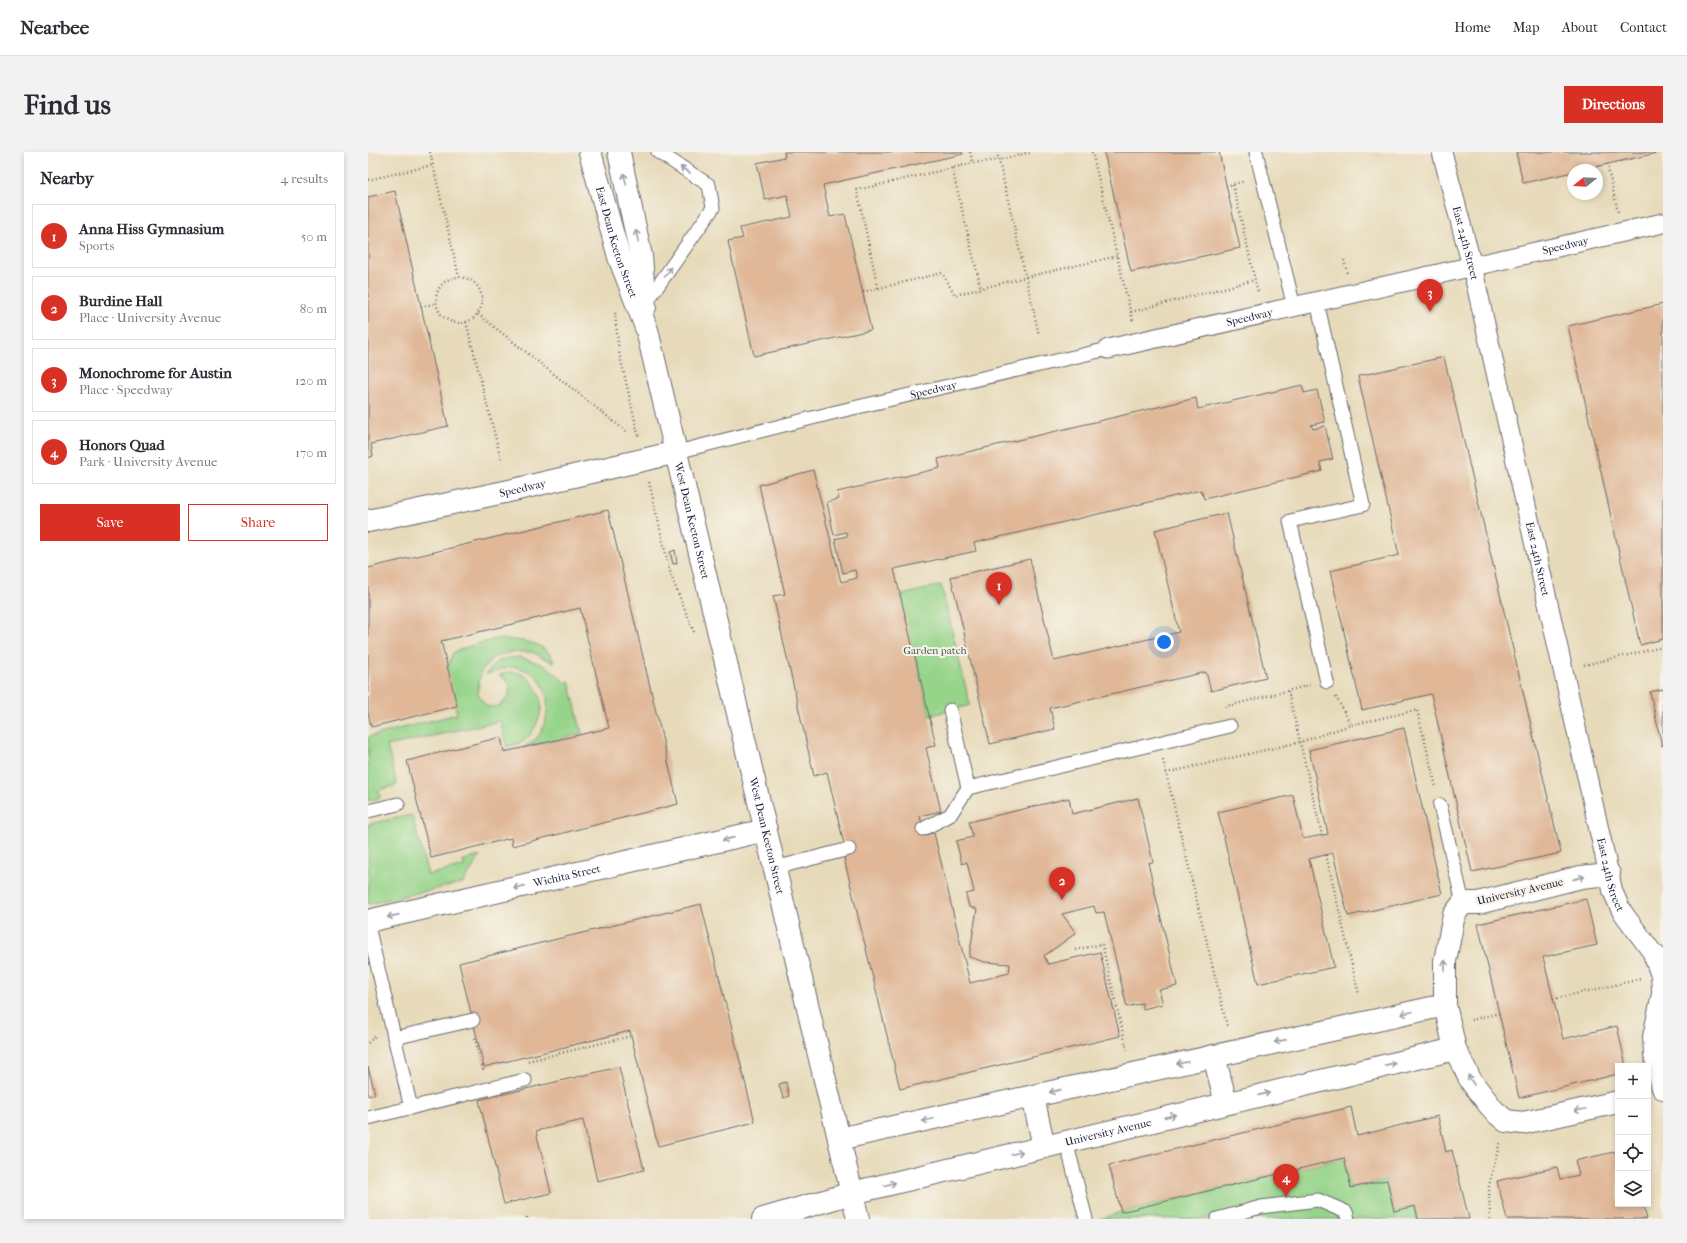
<!DOCTYPE html>
<html lang="en">
<head>
<meta charset="utf-8">
<style>
  body { margin:0; font-family:"IM FELL French Canon",serif; background:#f2f2f3; color:#2b2b33 }
  .controls { position:absolute; right:12px; bottom:12px; display:grid; overflow:hidden; border-radius:0px; box-shadow:0 2px 6px #0003 }
  .controls button { width:36px; height:36px; display:grid; place-items:center; padding:0; border:0; border-bottom:1px solid #e1e1e2; background:#fff; color:#2b2b33; font:20px sans-serif }
  .compass { position:absolute; left:1199px; top:12px; width:36px; height:36px; border-radius:50%; background:#fff; box-shadow:0 2px 6px #0003; rotate:252deg }
  .you { position:absolute; left:796px; top:490px; width:14px; height:14px; margin:-10px; border:3px solid #fff; border-radius:50%; background:#1a73e8; box-shadow:0 0 0 6px #1a73e833 }
  .badge { display:grid; place-items:center; width:26px; height:26px; border-radius:50%; background:#d93025; color:#fff; font-size:13px; font-weight:700 }
  .pin { position:absolute; translate:-50% -33px; filter:drop-shadow(0 1px 2px #0008) }
  .pin::after { content:''; position:absolute; top:21px; width:14px; height:12px; background:inherit; clip-path:polygon(0 0,100% 0,50% 100%) }
  .list { margin:0; padding:0; list-style:none }
  h2 { display:flex; justify-content:space-between; align-items:center; height:52px; margin:0; padding:0 16px; font-size:17px }
  h2 small { font-size:13px; font-weight:400; color:#7c7c81 }
  .list li { display:grid; grid-template-columns:26px 1fr auto; gap:12px; align-items:center; box-sizing:border-box; height:64px; margin:0 8px 8px; padding:0 8px; border:1px solid #e1e1e2; border-radius:0px }
  .list b { display:block; font-size:15px; white-space:nowrap }
  .list p { margin:0; font-size:13px; white-space:nowrap; color:#7c7c81 }
  .list em { font-size:13px; font-style:normal; color:#7c7c81 }
  .actions { display:flex; gap:8px; padding:12px 16px }
  .actions a { flex:1; padding:9px 0; border:1px solid #d93025; border-radius:0px; text-align:center; font-size:14px; color:#d93025 }
  .actions .main { background:#d93025; color:#fff }
  .icon { flex:none; width:22px; height:22px; fill:none; stroke:currentColor; stroke-width:2; stroke-linecap:round; stroke-linejoin:round }
  .map { position:relative; flex:none; width:1295px; height:1067px; overflow:hidden; border-radius:0px }
  header { display:flex; align-items:center; gap:24px; box-sizing:border-box; height:56px; padding:0 20px; background:#fff; border-bottom:1px solid #e1e1e2 }
  header strong { font-size:19px }
  nav { display:flex; gap:22px; margin-inline-start:auto; font-size:14px }
  .intro { display:flex; align-items:center; justify-content:space-between; box-sizing:border-box; height:96px; padding:0 24px }
  h1 { margin:0; font-size:28px }
  .button { padding:10px 18px; border-radius:0px; background:#d93025; color:#fff; font-size:14px; font-weight:700 }
  main { display:flex; gap:24px; padding:0 24px }
  aside { flex:1; background:#fff; border-radius:0px; box-shadow:0 2px 6px #0003 }
  .map>svg:first-child { display:block }
</style>
</head>
<body>
<header>
<strong>Nearbee</strong>
<nav><a>Home</a><a>Map</a><a>About</a><a>Contact</a></nav>
</header>
<div class="intro"><h1>Find us</h1><a class="button">Directions</a></div>
<main>
<aside>
<h2>Nearby<small>4 results</small></h2>
<ul class="list">
<li><span class="badge">1</span><div><b>Anna Hiss Gymnasium</b><p>Sports</p></div><em>50 m</em></li>
<li><span class="badge">2</span><div><b>Burdine Hall</b><p>Place · University Avenue</p></div><em>80 m</em></li>
<li><span class="badge">3</span><div><b>Monochrome for Austin</b><p>Place · Speedway</p></div><em>120 m</em></li>
<li><span class="badge">4</span><div><b>Honors Quad</b><p>Park · University Avenue</p></div><em>170 m</em></li>
</ul>
<div class="actions"><a class="main">Save</a><a>Share</a></div>
</aside>
<div class="map">
<svg width="1295" height="1067" viewBox="0 0 1295 1067">
  <rect width="100%" height="100%" fill="#f7f3e8"/>
  <filter id="ink" filterUnits="userSpaceOnUse"><feTurbulence type="fractalNoise" baseFrequency=".025" numOctaves="2"/><feDisplacementMap in="SourceGraphic" scale="8" xChannelSelector="R" yChannelSelector="G"/><feConvolveMatrix kernelMatrix="1 2 1 2 8 2 1 2 1" color-interpolation-filters="sRGB"/></filter>
  <filter id="wash" filterUnits="userSpaceOnUse"><feTurbulence type="fractalNoise" baseFrequency=".012" numOctaves="4" result="noise"/><feDisplacementMap in="SourceGraphic" scale="16" xChannelSelector="R" yChannelSelector="G"/><feGaussianBlur stdDeviation="0.9" result="paint"/><feColorMatrix in="noise" values="0 0 0 0 0 0 0 0 0 0 0 0 0 0 0 0 0 1.4 0 .05"/><feComposite in="paint" operator="in"/></filter>
  <g filter="url(#wash)">
    <rect width="100%" height="100%" fill="#ece6ca"/>
    <path fill="#e7daba" fill-rule="evenodd" d="M 0,0 L 1295,0 L 1295,1067 L 0,1067 ZM 1205,18 L 1229,18 L 1229,42 L 1205,42 ZM 1250,914 L 1280,914 L 1280,1052 L 1250,1052 Z"/>
    <g fill="#96d48a" stroke="#5c7b62">
      <polygon points="573,433 602,553 561,564 531,444"/>
      <path d="M 127,487 C 147,488 176,487 186,509 L 184,510 L 164,500 L 144,500 L 125,505 L 113,520 L 111,530 L 110,542 L 117,553 C 119,554 123,555 126,555 C 135,554 146,540 141,531 C 139,528 135,526 131,523 C 135,522 140,520 143,520 C 161,520 173,539 173,555 C 173,566 165,581 157,588 C 152,592 145,593 139,595 L 132,569 L 19,594 L 29,633 L 11,638 L 12,646 L 0,649 L 0,585 L 89,562 L 79,517 L 85,501 L 99,495 Z"/>
      <path d="M 151,505 C 173,511 182,514 197,531 L 201,529 L 214,582 L 154,596 C 158,593 163,591 167,588 C 187,566 184,523 151,516 C 140,513 128,519 118,523 C 127,507 134,507 151,505 Z"/>
      <polygon points="44,663 60,723 96,714 95,708 112,704 95,731 0,752 0,672"/>
      <polygon points="976,1006 983,1036 1019,1028 1026,1059 1047,1054 1050,1067 732,1067 753,1060"/>
    </g>
    <g id="blocks">
      <g fill="#e0b898">
        <polygon points="416,0 594,0 595,2 455,33 462,65 477,62 503,178 386,204 360,89 375,86 372,76 424,65 419,43 397,48 389,11 417,5"/>
        <polygon points="736,0 851,0 872,96 763,120"/>
        <polygon points="1148,0 1289,0 1289,1 1213,18 1205,18 1205,20 1155,31"/>
        <polygon points="27,39 80,274 3,292 5,304 0,306 0,45"/>
        <polygon points="1295,152 1295,487 1272,493 1200,174"/>
        <polygon points="1076,205 1193,701 1104,720 1063,542 994,558 962,419 1031,403 990,224"/>
        <polygon points="934,233 936,241 949,238 957,270 943,273 945,277 957,274 965,307 952,310 954,319 836,347 833,338 606,391 608,399 526,417 568,593 558,596 573,659 552,664 556,683 566,681 602,831 641,821 642,812 617,810 601,805 609,757 601,755 598,742 606,740 599,710 594,712 588,689 605,685 601,670 701,646 704,662 770,646 785,710 780,711 809,834 791,838 795,852 775,857 774,851 759,855 736,760 728,761 726,754 694,762 708,781 676,804 680,812 732,800 752,884 532,937 475,702 476,692 459,620 446,624 405,444 417,442 391,333 445,318 473,430 489,426 487,418 475,421 467,387 479,384 478,380 466,383 459,350 471,347 469,340 572,316 570,307 828,246 830,257"/>
        <polygon points="240,358 310,652 144,694 143,686 63,706 39,609 133,585 136,600 241,576 212,456 73,489 89,554 3,575 0,560 0,416"/>
        <polygon points="859,361 898,526 843,539 838,520 682,556 687,577 622,592 583,425 662,407 686,509 811,480 787,378"/>
        <polygon points="307,398 309,411 305,412 302,400"/>
        <polygon points="1295,537 1295,594 1294,594 1282,540"/>
        <polygon points="1036,576 1074,742 980,764 965,701 941,707 966,815 890,832 850,660 925,643 935,687 960,682 941,598"/>
        <polygon points="1218,747 1229,793 1175,805 1195,887 1249,874 1258,914 1250,914 1250,922 1151,946 1110,772"/>
        <polygon points="333,752 387,970 290,994 262,879 116,915 91,811"/>
        <polygon points="0,915 7,942 0,944"/>
        <polygon points="251,915 276,1018 229,1029 215,968 168,979 183,1041 136,1052 111,948"/>
        <polygon points="418,930 421,944 415,946 411,932"/>
        <polygon points="983,955 989,984 1070,964 1078,1000 1084,998 1101,1067 1050,1067 1047,1054 1026,1059 1019,1028 983,1036 976,1006 753,1060 741,1013"/>
        <polygon points="1250,999 1250,1052 1275,1052 1279,1067 1139,1067 1129,1029 1189,1015 1192,1027 1211,1023 1207,1009"/>
      </g>
    </g>
  </g>
  <g filter="url(#ink)">
    <use href="#blocks" fill-opacity="0" stroke="#69676d" stroke-width="1"/>
    <g fill="none" stroke-linecap="round" stroke-linejoin="round">
      <g stroke="#69676d" stroke-width="15">
        <g id="service">
          <polyline points="888,0 926,155"/>
          <polyline points="949,150 995,353 922,369 959,530"/>
          <polyline points="277,152 345,56 341,33 290,0"/>
          <path id="s1" d="M 309,300 L 468,260 L 740,197"/>
          <polyline points="582,558 600,636"/>
          <polyline points="1072,653 1095,751"/>
          <polyline points="0,659 30,652"/>
          <polyline points="555,677 582,663 600,636 862,574"/>
          <polyline points="407,716 481,697"/>
          <polyline points="0,774 43,956"/>
          <polyline points="26,886 105,868"/>
          <polyline points="0,966 157,928"/>
          <polyline points="698,989 718,1067"/>
          <polyline points="849,1067 893,1055 950,1048 978,1060 980,1067"/>
        </g>
      </g>
      <g stroke="#69676d" stroke-width="21">
        <g id="pedestrian">
          <path id="s2" d="M 1074,0 L 1104,114 L 1245,740 L 1253,758 L 1287,804"/>
          <path id="s3" d="M 740,197 L 1295,71"/>
        </g>
      </g>
      <g stroke="#69676d" stroke-width="24">
        <g id="minor">
          <polyline points="1241,722 1213,725 1110,751 1095,751 1086,763 1077,809 1077,853 1087,897 1103,929 1126,959 1138,969 1155,971 1250,950"/>
          <path id="s4" d="M 0,769 L 398,678"/>
          <polyline points="1287,804 1294,823 1295,838"/>
          <polyline points="1295,842 1286,885 1287,903 1295,936"/>
          <polyline points="846,904 858,951"/>
          <polyline points="665,945 676,995"/>
          <polyline points="471,987 1077,853"/>
          <path id="s5" d="M 395,1067 L 484,1041 L 1087,897"/>
        </g>
      </g>
      <g stroke="#69676d" stroke-width="24">
        <g id="tertiary">
          <path id="s6" d="M 0,369 L 141,339 L 309,300"/>
        </g>
      </g>
      <g stroke="#69676d" stroke-width="24">
        <g id="secondary">
          <path id="s7" d="M 222,0 L 251,105 L 279,178 L 490,1067"/>
          <polyline points="251,0 273,104 277,155"/>
        </g>
      </g>
      <g stroke="#69676d" stroke-width="2.5" stroke-dasharray="1 3" stroke-linecap="butt">
        <polyline points="62,0 91,125"/>
        <polyline points="602,0 605,11"/>
        <polyline points="629,0 671,183"/>
        <polyline points="724,0 765,170"/>
        <polyline points="1239,12 1250,60"/>
        <polyline points="584,16 613,137"/>
        <polyline points="0,28 65,13"/>
        <polyline points="865,33 890,141"/>
        <polyline points="858,34 877,29"/>
        <polyline points="976,108 979,121"/>
        <circle cx="91" cy="148" r="23"/>
        <polyline points="510,136 489,38 605,11 631,8 663,0"/>
        <polyline points="495,140 574,121 587,143 658,125 750,104"/>
        <polyline points="53,155 68,151"/>
        <polyline points="763,160 887,128"/>
        <polyline points="247,161 251,200 271,286"/>
        <polyline points="110,162 259,280"/>
        <polyline points="98,170 133,307"/>
        <polyline points="281,330 303,424 326,480"/>
        <polyline points="1216,513 1295,495"/>
        <polyline points="920,539 954,683"/>
        <polyline points="968,545 983,573"/>
        <polyline points="864,553 942,533"/>
        <polyline points="857,555 865,552"/>
        <polyline points="795,608 859,874"/>
        <polyline points="798,621 932,590 983,573 1049,558 1068,635"/>
        <polyline points="958,703 991,843"/>
        <polyline points="707,798 734,792 759,898"/>
        <polyline points="1185,847 1273,827"/>
        <polyline points="1103,868 1131,861"/>
        <polyline points="107,886 116,920"/>
        <polyline points="0,891 7,884"/>
        <polyline points="160,909 263,884"/>
        <polyline points="159,1065 159,1067"/>
        <polyline points="1122,1067 1121,1034 1132,989"/>
      </g>
      <use href="#service" stroke="#fff" stroke-width="13"/>
      <use href="#pedestrian" stroke="#fff" stroke-width="19"/>
      <use href="#minor" stroke="#fff" stroke-width="22"/>
      <use href="#tertiary" stroke="#fff" stroke-width="22"/>
      <use href="#secondary" stroke="#fff" stroke-width="22"/>
    </g>
    <defs><path id="oneway-shaft" d="M-6 0H5M1.5-3L5.5 0L1.5 3" fill="none" stroke-width="1.6" stroke-linecap="round" stroke-linejoin="round"/></defs>
    <g stroke="#9c9ca7">
      <use href="#oneway-shaft" transform="translate(317 18) rotate(-147)"/>
      <use href="#oneway-shaft" transform="translate(257 27) rotate(-102)"/>
      <use href="#oneway-shaft" transform="translate(269 84) rotate(-102)"/>
      <use href="#oneway-shaft" transform="translate(300 120) rotate(-55)"/>
      <use href="#oneway-shaft" transform="translate(360 687) rotate(167)"/>
      <use href="#oneway-shaft" transform="translate(1211 726) rotate(-13)"/>
      <use href="#oneway-shaft" transform="translate(151 735) rotate(167)"/>
      <use href="#oneway-shaft" transform="translate(25 764) rotate(167)"/>
      <use href="#oneway-shaft" transform="translate(1077 814) rotate(-89)"/>
      <use href="#oneway-shaft" transform="translate(1039 861) rotate(168)"/>
      <use href="#oneway-shaft" transform="translate(912 889) rotate(167)"/>
      <use href="#oneway-shaft" transform="translate(814 911) rotate(168)"/>
      <use href="#oneway-shaft" transform="translate(1022 912) rotate(-13)"/>
      <use href="#oneway-shaft" transform="translate(1103 928) rotate(-121)"/>
      <use href="#oneway-shaft" transform="translate(687 939) rotate(167)"/>
      <use href="#oneway-shaft" transform="translate(896 942) rotate(-13)"/>
      <use href="#oneway-shaft" transform="translate(1212 958) rotate(168)"/>
      <use href="#oneway-shaft" transform="translate(802 964) rotate(-13)"/>
      <use href="#oneway-shaft" transform="translate(560 968) rotate(168)"/>
      <use href="#oneway-shaft" transform="translate(649 1001) rotate(-14)"/>
      <use href="#oneway-shaft" transform="translate(522 1032) rotate(-14)"/>
    </g>
  </g>
  <g text-anchor="middle" stroke-width="4" stroke-linejoin="round" paint-order="stroke">
    <g font-size="11" fill="#22223b" stroke="#f7f3e8">
      <text dy="4" stroke="none"><textPath href="#s7" startOffset="94">East Dean Keeton Street</textPath></text>
      <text dy="4" stroke="none"><textPath href="#s2" startOffset="94">East 24th Street</textPath></text>
      <text dy="4" stroke="none"><textPath href="#s3" startOffset="469">Speedway</textPath></text>
      <text dy="4" stroke="none"><textPath href="#s3" startOffset="145">Speedway</textPath></text>
      <text dy="4" stroke="none"><textPath href="#s1" startOffset="264">Speedway</textPath></text>
      <text dy="4" stroke="none"><textPath href="#s6" startOffset="158">Speedway</textPath></text>
      <text dy="4" stroke="none"><textPath href="#s7" startOffset="383">West Dean Keeton Street</textPath></text>
      <text dy="4" stroke="none"><textPath href="#s2" startOffset="418">East 24th Street</textPath></text>
      <text dy="4" stroke="none"><textPath href="#s7" startOffset="707">West Dean Keeton Street</textPath></text>
      <text dy="4" stroke="none"><textPath href="#s2" startOffset="742">East 24th Street</textPath></text>
      <text dy="4" stroke="none"><textPath href="#s4" startOffset="204">Wichita Street</textPath></text>
      <text transform="translate(1152 739) rotate(-13)" y="4">University Avenue</text>
      <text dy="4" stroke="none"><textPath href="#s5" startOffset="356">University Avenue</textPath></text>
    </g>
    <g font-size="11" fill="#455753" stroke="#f7f3e8">
      <text x="567" y="502">Garden patch</text>
    </g>
  </g>
</svg>
<div class="controls">
<button>+</button>
<button>−</button>
<button><svg class="icon" aria-label="locate" viewBox="0 0 24 24"><circle cx="12" cy="12" r="6"/><path d="M12 2v4M12 18v4M2 12h4M18 12h4"/></svg></button>
<button><svg class="icon" aria-label="layers" viewBox="0 0 24 24"><path d="M12 4l9 5-9 5-9-5zM3 14l9 5 9-5"/></svg></button>
</div>
<svg class="compass" viewBox="-18 -18 36 36"><path d="M0-13l5 13h-10z" fill="#e53935"/><path d="M0 13l5-13h-10z" fill="#7c7c81"/></svg>
<div class="you"></div>
<div class="pin badge" style="left:631px;top:453px">1</div>
<div class="pin badge" style="left:694px;top:748px">2</div>
<div class="pin badge" style="left:1062px;top:160px">3</div>
<div class="pin badge" style="left:918px;top:1045px">4</div>
</div>
</main>
</body>
</html>
